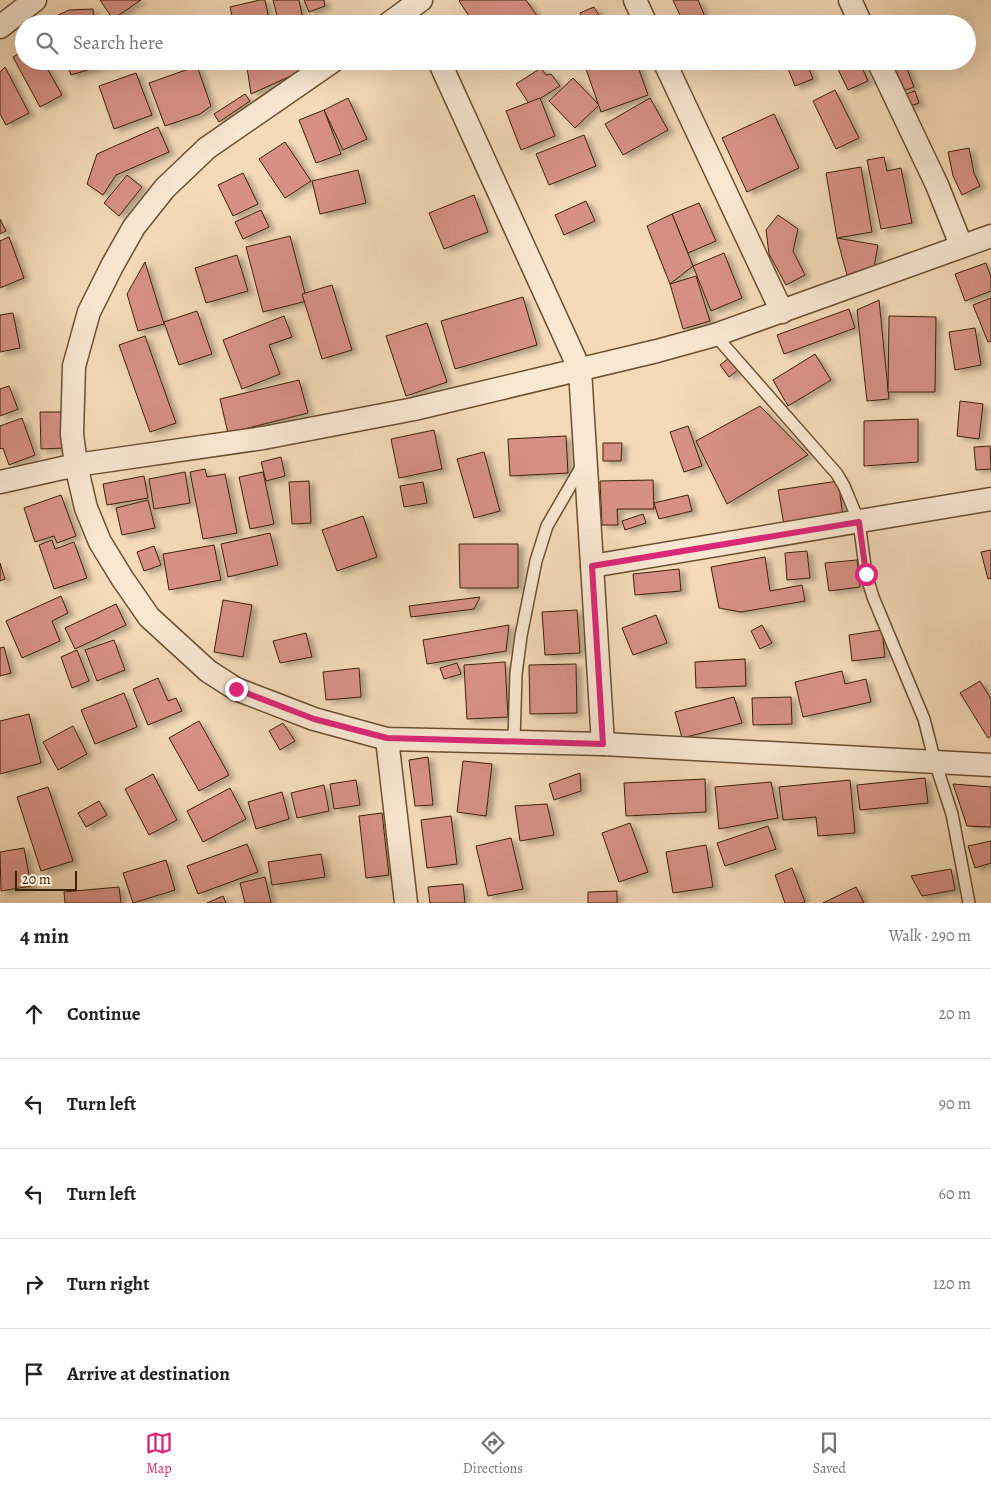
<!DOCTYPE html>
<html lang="en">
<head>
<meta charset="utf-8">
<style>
  body { margin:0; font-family:Alegreya,serif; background:#f2f2f2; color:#222 }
  .scale { position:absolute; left:15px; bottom:12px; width:62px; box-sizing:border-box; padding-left:5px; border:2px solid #3d2103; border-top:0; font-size:14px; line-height:18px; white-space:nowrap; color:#3d2103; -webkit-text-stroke:4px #f8e7d1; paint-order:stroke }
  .stop { position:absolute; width:15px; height:15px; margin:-11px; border:4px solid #db2777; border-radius:50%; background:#fff }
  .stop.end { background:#db2777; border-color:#fff; box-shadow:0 1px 5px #0008 }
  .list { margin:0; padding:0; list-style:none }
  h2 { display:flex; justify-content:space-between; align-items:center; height:65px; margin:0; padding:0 20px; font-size:21px }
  h2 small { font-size:16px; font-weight:400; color:#767676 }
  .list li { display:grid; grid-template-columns:32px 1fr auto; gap:15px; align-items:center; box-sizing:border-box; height:90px; padding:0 20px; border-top:1px solid #e0e0e0 }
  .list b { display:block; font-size:19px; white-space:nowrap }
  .list em { font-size:16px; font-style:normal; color:#767676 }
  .icon { flex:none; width:28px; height:28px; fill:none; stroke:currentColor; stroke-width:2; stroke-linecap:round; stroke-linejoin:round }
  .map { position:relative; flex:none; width:991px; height:903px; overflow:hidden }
  .search { position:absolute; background:#fff; box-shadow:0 5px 20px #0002; left:15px; right:15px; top:15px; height:55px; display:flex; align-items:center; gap:12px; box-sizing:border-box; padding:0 18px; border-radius:28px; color:#767676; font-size:19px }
  .sheet { height:515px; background:#fff }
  nav { display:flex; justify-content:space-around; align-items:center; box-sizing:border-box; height:70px; border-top:1px solid #e0e0e0; background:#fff; font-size:14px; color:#767676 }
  nav a { display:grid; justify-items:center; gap:2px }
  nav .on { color:#db2777 }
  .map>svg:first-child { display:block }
</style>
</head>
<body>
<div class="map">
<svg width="991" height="903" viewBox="0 0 991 903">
  <defs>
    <filter id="shadow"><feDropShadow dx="5.5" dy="3" stdDeviation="2.5" flood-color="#0004"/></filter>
  </defs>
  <rect width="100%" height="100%" fill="#f4dab8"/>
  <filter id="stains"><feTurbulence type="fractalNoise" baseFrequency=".004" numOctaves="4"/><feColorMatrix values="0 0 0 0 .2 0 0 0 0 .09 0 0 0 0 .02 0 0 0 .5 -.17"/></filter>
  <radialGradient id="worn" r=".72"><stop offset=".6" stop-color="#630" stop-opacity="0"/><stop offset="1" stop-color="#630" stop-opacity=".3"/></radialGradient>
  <g fill="#d79184" stroke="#3d2103" filter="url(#shadow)">
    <polygon points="100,0 141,0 113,19"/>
    <polygon points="260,0 265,0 270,24 234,24 230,7"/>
    <polygon points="273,0 299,0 304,24 279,24"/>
    <polygon points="304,0 324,0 325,6 309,12"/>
    <polygon points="460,0 526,0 543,24 470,24 473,22 459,1"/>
    <polygon points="673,0 698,0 708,24 684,24"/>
    <polygon points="594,7 600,17 585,24 580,13"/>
    <polygon points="93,9 94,24 54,24 52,18 69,10"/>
    <polygon points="781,15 786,24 773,24 773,20"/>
    <polygon points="162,18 164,24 150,24"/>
    <polygon points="24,51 24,61 43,61 62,95 40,107 13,57"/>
    <polygon points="66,61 106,61 107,64 71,75"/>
    <polygon points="246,61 300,61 304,70 251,94"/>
    <polygon points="608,61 636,61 648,95 601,112 586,69"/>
    <polygon points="785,61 813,61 807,64 813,79 795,86"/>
    <polygon points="845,61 859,61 868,81 848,90 836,65"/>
    <polygon points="891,61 904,61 914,87 903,91"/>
    <polygon points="197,66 211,106 200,114 165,126 149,83"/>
    <polygon points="5,67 29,113 6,125 0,114 0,72"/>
    <polygon points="541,68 546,75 551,74 560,86 530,105 516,84"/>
    <polygon points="136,73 152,115 114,129 99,86"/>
    <polygon points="573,78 599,105 575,128 549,101"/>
    <polygon points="835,90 859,138 836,149 813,101"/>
    <polygon points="915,91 919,103 907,107 903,95"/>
    <polygon points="245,94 250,101 219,122 214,114"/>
    <polygon points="348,98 367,139 343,150 324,110"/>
    <polygon points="540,98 555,136 521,150 506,111"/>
    <polygon points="650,98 668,130 623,155 605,124"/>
    <polygon points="324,110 341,154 316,163 299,120"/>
    <polygon points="774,114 799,168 747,192 722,138"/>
    <polygon points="158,127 169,152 116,175 103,195 87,184 97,154"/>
    <polygon points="584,135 596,166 549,185 536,154"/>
    <polygon points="285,142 311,181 285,198 259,159"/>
    <polygon points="969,148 974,173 980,186 962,195 953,176 948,152"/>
    <polygon points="884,157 887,171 901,168 912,223 881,229 867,160"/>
    <polygon points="861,167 872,232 837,238 826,173"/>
    <polygon points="358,170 366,203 320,214 312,181"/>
    <polygon points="243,173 258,204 233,216 218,185"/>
    <polygon points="127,175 142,187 119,216 104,203"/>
    <polygon points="474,195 488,232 444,249 429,213"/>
    <polygon points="586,201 595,221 564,235 555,215"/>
    <polygon points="699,203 716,241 688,253 672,214"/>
    <polygon points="261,210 269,227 243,239 235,222"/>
    <polygon points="672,214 693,266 670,284 647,226"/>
    <polygon points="778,215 798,229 793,251 805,275 786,285 769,254 766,230"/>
    <polygon points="0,219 6,231 0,234"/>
    <polygon points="290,236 307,301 263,312 246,247"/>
    <polygon points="9,237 24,278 0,288 0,241"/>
    <polygon points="837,238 878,245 874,267 847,275"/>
    <polygon points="724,253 742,298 711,311 693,266"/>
    <polygon points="237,255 248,291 206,303 195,268"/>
    <polygon points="145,262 164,324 138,331 127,294"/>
    <polygon points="986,263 991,277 991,291 965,301 955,274"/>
    <polygon points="696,276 710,321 683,329 670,284"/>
    <polygon points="332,285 352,350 322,359 302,294"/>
    <polygon points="523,297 537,345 455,369 441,321"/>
    <polygon points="991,298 991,341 988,342 973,305"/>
    <polygon points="879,300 889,399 867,401 857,310"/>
    <polygon points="849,309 855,328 784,354 777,335"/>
    <polygon points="197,311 212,354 179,365 164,322"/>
    <polygon points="13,313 20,348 0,352 0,315"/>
    <polygon points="284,316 292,337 269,345 280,374 242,389 223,340"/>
    <polygon points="889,316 936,317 935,392 888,392"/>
    <polygon points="427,323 447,382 406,396 386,336"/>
    <polygon points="975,328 981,365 955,370 949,332"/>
    <polygon points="145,336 176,423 150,432 119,345"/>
    <polygon points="815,354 831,380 788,406 773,380"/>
    <polygon points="729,358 738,370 729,377 720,365"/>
    <polygon points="299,380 308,413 228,433 220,399"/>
    <polygon points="9,386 18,409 0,416 0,389"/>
    <polygon points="960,401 983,404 979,439 957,436"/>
    <polygon points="760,406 808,455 727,504 696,441"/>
    <polygon points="40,412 64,412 64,448 41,449"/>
    <polygon points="22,418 35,455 9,465 3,448 0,449 0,426"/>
    <polygon points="918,419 918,462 864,466 864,421"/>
    <polygon points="688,426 702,466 684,472 670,432"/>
    <polygon points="434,430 442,469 399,478 391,439"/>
    <polygon points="566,436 568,473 510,476 508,439"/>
    <polygon points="603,443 622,443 621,461 603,461"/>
    <polygon points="990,446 991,469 976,470 974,447"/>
    <polygon points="484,452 500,511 474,518 457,459"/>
    <polygon points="281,457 285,476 266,481 261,462"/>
    <polygon points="205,469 207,477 225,474 237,533 203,539 190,472"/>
    <polygon points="185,472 190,503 154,509 149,479"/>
    <polygon points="263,472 274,524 250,529 239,477"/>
    <polygon points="144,476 148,498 107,505 103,484"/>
    <polygon points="653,480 654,509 617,509 618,525 602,525 600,481"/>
    <polygon points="309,481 311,523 292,524 289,482"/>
    <polygon points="838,481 843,516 784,525 778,490"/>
    <polygon points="423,482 427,503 404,507 400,486"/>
    <polygon points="61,495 76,536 57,543 54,536 35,542 24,508"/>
    <polygon points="688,495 692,511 659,519 654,503"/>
    <polygon points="148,500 155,528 122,535 116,508"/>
    <polygon points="643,514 646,523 625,530 622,521"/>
    <polygon points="363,516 377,557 337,571 322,530"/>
    <polygon points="270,533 278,565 228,577 221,544"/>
    <polygon points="52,540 55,549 74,542 87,578 54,589 39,545"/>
    <polygon points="459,544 518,544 518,588 460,588"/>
    <polygon points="214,545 221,580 169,590 163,554"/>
    <polygon points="154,546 161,565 144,571 137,552"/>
    <polygon points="991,550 991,578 988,579 981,552"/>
    <polygon points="807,551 810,578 787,580 785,553"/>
    <polygon points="765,557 770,591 802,585 805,601 741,612 719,608 711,567"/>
    <polygon points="857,560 860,587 829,591 825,563"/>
    <polygon points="0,563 5,579 0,581"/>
    <polygon points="679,569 681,591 635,595 633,574"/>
    <polygon points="61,596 68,613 52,621 60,641 22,658 6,621"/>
    <polygon points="480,597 474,609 411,617 409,606"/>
    <polygon points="223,600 252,605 243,657 214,652"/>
    <polygon points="116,604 126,625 75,649 65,628"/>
    <polygon points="577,610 580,653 545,655 542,612"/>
    <polygon points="656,615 667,643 633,655 622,628"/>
    <polygon points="509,625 506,651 427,664 423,640"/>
    <polygon points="762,625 772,643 760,649 751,631"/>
    <polygon points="882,630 885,657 852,661 849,635"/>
    <polygon points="306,633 312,657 280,663 273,641"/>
    <polygon points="114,640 125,670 97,681 85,650"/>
    <polygon points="4,647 11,673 0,676 0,648"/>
    <polygon points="77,650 89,681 72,688 61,657"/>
    <polygon points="745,659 746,686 696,688 695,662"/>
    <polygon points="505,662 508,717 467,719 464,665"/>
    <polygon points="457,663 461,674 444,679 440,668"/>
    <polygon points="576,664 577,713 530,714 529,665"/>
    <polygon points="359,668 361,697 326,700 323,672"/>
    <polygon points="842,671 845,684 866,679 871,702 803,717 795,682"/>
    <polygon points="158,678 168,701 176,698 182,711 148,725 133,689"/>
    <polygon points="980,681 991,699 991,736 988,738 960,693"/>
    <polygon points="124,693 137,727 95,744 81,710"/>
    <polygon points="734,697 742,723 682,738 675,712"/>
    <polygon points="791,697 792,724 753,725 752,698"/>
    <polygon points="29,714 41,763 0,774 0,721"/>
    <polygon points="199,721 229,775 199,791 169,738"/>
    <polygon points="283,723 295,741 280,750 269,731"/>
    <polygon points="73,726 87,754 58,770 43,742"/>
    <polygon points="428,757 433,805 415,806 409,760"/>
    <polygon points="463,761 492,764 486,816 457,812"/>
    <polygon points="580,773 581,791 554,800 549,784"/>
    <polygon points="153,774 177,820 149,835 125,789"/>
    <polygon points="925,778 928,803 860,810 857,785"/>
    <polygon points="705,779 706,812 626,816 624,783"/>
    <polygon points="356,780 360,805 334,809 330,784"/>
    <polygon points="850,780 855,833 818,836 816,817 783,820 779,787"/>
    <polygon points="771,782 778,818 719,829 715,787"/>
    <polygon points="953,784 991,787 991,827 967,826"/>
    <polygon points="324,785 329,811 297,818 291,793"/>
    <polygon points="48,787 73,861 41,871 17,797"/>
    <polygon points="230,788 246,819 203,842 187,811"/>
    <polygon points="282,792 289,819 256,829 248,802"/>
    <polygon points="99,801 107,815 86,827 78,813"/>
    <polygon points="547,804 554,835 520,841 515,806"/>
    <polygon points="382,813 389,875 366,878 359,816"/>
    <polygon points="451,816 457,864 427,868 421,820"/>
    <polygon points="630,823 648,872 619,882 602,833"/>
    <polygon points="768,826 776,849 725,866 717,843"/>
    <polygon points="511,838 523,889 488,896 476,846"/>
    <polygon points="991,841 991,863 975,868 968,846"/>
    <polygon points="247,844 258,872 198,894 187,866"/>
    <polygon points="706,845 713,887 673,893 666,852"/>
    <polygon points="24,848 31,886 1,891 0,852"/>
    <polygon points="321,854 325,877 272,885 268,862"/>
    <polygon points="166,860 175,890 133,903 123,873"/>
    <polygon points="792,868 805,902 802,903 785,903 775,875"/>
    <polygon points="951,869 955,890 922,896 911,876"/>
    <polygon points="265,877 271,903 245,903 240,883"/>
    <polygon points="463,884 465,903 430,903 428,887"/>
    <polygon points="119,887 121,903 65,903 64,892"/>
    <polygon points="856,887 864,903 823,903"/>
    <polygon points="617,891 617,903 588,903 588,892"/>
    <polygon points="223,896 226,903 207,903"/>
  </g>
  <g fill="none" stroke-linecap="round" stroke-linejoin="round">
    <g stroke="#6b4f30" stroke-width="14">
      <g id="lane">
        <polyline points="715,335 837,474 844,486 859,522 866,574 873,597 924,719 935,762 952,814 969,903"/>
        <polyline points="514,741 516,674 521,636 536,561 547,526 583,464"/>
      </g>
    </g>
    <g stroke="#6b4f30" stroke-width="25">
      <g id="street">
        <polyline points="635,0 646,24"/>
        <polyline points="850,0 861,24"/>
        <polyline points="388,24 421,0"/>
        <polyline points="0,27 35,0"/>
        <polyline points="333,61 207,148 165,188 134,227 112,266 89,312 74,366 72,434 76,465 86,508 100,542 122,578 149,617 208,671 236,689 314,719 387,739 603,744 991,765"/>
        <polyline points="439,61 580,370 603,744"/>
        <polyline points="664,61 782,312"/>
        <polyline points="878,61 937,185 961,245"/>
        <polyline points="0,482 76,465 263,438 414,409 657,351 715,335 991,236"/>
        <polyline points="592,566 991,499"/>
        <polyline points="387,739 406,903"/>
      </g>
    </g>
    <use href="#lane" stroke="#f8e7d1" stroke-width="11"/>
    <use href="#street" stroke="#f8e7d1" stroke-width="22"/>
  </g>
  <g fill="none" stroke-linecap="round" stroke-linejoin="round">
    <polyline stroke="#db2777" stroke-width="6" points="236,689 314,719 387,738 603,744 592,566 859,522 866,574"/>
  </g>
  <rect width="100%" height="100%" filter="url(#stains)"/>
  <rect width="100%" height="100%" fill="url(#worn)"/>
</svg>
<div class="scale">20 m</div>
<div class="stop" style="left:866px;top:574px"></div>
<div class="stop end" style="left:236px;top:689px"></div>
<div class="search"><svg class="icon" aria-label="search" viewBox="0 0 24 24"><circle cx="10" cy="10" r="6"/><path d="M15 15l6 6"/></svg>Search here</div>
</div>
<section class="sheet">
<h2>4 min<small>Walk · 290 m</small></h2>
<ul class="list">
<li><svg class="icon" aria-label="ahead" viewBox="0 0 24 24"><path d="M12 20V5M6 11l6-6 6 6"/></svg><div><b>Continue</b></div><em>20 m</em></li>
<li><svg class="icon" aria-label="left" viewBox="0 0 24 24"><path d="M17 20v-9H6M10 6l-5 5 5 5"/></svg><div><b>Turn left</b></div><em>90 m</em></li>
<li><svg class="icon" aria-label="left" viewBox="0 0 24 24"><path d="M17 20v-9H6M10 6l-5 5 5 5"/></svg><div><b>Turn left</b></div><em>60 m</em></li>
<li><svg class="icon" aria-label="right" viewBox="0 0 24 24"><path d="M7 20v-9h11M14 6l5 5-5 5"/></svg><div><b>Turn right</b></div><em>120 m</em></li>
<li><svg class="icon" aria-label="arrive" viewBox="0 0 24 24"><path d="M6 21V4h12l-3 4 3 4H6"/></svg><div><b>Arrive at destination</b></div></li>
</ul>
</section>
<nav>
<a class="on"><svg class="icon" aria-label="map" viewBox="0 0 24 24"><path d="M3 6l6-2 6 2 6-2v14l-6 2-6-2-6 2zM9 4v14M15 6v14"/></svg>Map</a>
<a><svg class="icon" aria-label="directions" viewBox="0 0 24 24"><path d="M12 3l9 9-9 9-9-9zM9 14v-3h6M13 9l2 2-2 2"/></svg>Directions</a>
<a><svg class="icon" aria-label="saved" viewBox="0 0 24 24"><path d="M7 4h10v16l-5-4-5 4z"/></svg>Saved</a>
</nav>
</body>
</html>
